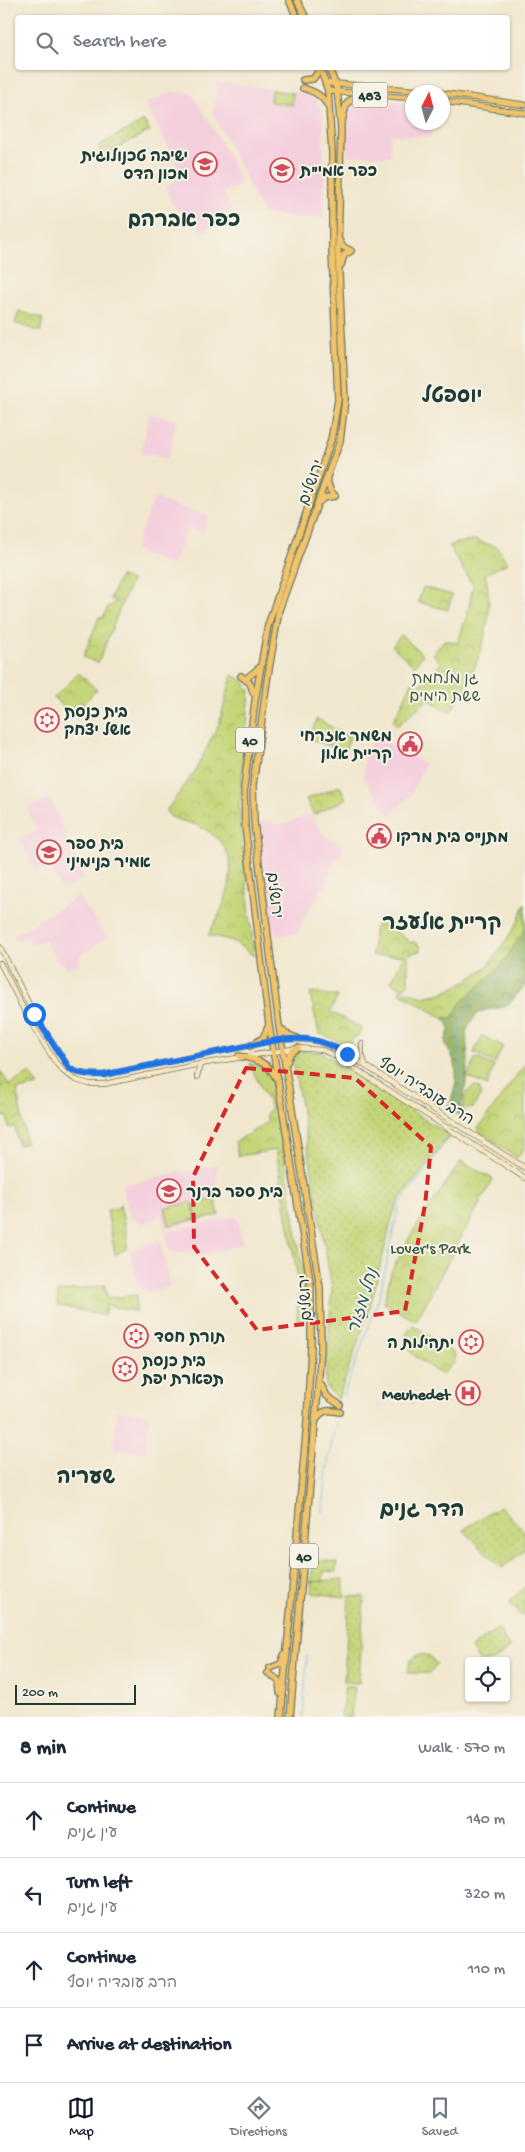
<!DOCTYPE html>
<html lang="en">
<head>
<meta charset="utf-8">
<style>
  body { margin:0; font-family:"Gochi Hand","Playpen Sans Hebrew",sans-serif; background:#f2f2f3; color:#1f2937 }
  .controls { position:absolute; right:15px; bottom:15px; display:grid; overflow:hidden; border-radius:5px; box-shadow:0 1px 4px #0004 }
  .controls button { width:45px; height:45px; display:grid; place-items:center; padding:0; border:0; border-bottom:1px solid #e0e1e3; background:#fff; color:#1f2937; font:25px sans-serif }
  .compass { position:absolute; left:405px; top:85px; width:45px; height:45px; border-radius:50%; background:#fff; box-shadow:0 1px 4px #0004; rotate:6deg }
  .scale { position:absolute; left:15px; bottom:12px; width:121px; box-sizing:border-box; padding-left:5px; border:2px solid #1f3d34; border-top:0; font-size:14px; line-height:18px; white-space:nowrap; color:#1f3d34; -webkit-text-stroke:4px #f7f3e8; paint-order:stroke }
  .stop { position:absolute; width:15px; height:15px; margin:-11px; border:4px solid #1a73e8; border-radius:50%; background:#fff }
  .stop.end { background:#1a73e8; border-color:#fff; box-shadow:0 1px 5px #0008 }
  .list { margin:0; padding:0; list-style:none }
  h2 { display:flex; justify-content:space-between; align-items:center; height:65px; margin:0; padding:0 20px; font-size:21px }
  h2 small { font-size:16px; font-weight:400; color:#747a83 }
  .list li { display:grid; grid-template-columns:32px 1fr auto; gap:15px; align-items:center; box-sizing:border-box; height:75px; padding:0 20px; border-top:1px solid #e0e1e3 }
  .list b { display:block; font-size:19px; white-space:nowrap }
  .list p { margin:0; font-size:16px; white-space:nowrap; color:#747a83 }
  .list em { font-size:16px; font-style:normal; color:#747a83 }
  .icon { flex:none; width:28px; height:28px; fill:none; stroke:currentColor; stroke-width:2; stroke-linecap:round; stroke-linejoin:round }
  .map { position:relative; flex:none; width:525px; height:1717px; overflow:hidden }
  .search { position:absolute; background:#fff; box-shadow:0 1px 4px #0004; left:15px; right:15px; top:15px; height:55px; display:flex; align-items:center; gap:12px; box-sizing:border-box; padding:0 18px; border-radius:5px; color:#747a83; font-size:19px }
  .sheet { height:365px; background:#fff }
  nav { display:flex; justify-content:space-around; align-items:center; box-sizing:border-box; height:70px; border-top:1px solid #e0e1e3; background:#fff; font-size:14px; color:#747a83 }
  nav a { display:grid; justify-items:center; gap:2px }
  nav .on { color:#111827 }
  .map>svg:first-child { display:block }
</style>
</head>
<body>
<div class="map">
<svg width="525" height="1717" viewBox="0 0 525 1717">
  <defs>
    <pattern id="grass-dots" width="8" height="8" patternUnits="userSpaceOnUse" patternTransform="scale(1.25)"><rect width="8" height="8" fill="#c4d577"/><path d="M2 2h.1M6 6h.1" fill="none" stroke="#a8b868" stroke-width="1.8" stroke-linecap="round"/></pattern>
    <pattern id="forest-crowns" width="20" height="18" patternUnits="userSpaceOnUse" patternTransform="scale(1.25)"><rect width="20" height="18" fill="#9bb668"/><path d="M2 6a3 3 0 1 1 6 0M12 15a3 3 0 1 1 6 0" fill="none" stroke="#7e9556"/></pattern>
    <pattern id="park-crowns" width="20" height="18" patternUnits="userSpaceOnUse" patternTransform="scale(1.25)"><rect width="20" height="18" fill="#c4d577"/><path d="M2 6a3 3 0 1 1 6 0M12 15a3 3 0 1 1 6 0" fill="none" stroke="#a8b868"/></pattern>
  </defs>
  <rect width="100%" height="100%" fill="#f7f3e8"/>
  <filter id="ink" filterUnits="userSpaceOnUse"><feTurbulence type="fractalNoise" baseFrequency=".02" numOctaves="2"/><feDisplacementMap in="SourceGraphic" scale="10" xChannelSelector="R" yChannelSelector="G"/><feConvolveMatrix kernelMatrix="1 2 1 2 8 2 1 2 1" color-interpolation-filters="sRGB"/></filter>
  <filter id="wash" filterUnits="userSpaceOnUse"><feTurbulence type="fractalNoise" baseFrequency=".0096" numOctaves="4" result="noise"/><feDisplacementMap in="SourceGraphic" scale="20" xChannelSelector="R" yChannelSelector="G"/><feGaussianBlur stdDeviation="1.12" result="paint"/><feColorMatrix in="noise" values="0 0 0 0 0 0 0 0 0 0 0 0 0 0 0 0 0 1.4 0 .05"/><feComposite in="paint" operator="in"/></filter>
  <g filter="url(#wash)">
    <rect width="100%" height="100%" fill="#f1e7ce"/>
    <g fill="#f4cfdd">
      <polygon points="217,82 306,93 316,99 322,113 323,126 324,219 263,214 213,113"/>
      <polygon points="172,92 191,93 195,98 221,142 242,183 224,193 231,210 204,232 172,204 166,186 184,176 145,104"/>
      <polygon points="361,101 412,104 412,122 432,123 431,137 391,135 390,156 347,155 348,110 354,102"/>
      <polygon points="149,413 177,420 167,459 141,453 148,422"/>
      <polygon points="154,498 208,516 203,533 188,527 172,566 134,550"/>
      <polygon points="375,736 425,764 410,796 390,815 384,809 363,776 365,755"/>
      <polygon points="50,798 84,878 62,890 50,865 35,871 20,838 37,831 27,808"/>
      <polygon points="310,814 323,834 343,848 339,857 335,858 324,889 322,888 301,923 299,932 297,934 280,935 275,933 271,924 258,821 284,824"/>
      <polygon points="78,896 107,937 79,956 81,962 69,968 65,967 62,961 59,963 44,939 32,946 26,936 16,941 13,937"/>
      <polygon points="218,1164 215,1197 220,1216 164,1229 161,1214 157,1215 157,1218 149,1220 150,1222 141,1224 135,1219 130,1220 122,1185"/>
      <polygon points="237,1216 242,1244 201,1256 170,1251 165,1232"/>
      <polygon points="160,1239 170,1287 147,1292 138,1286 130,1251"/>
      <polygon points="117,1410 150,1414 145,1452 113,1449"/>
    </g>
    <g fill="url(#grass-dots)" stroke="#728956">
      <polygon points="144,121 150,131 103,155 98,146"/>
      <polygon points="298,1050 323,1053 450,1136 399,1200 394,1211 368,1314 338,1399 328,1390 325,1381 332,1289 292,1054"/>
      <polygon points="500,1506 525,1532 525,1550 502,1568 463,1530"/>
      <polygon points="343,1579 345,1597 312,1593 311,1582"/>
      <polygon points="525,1587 525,1614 522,1617 509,1602"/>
      <polygon points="349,1596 364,1597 359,1683 344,1682"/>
      <polygon points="498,1628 510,1648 493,1661 479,1661 471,1648"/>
      <polygon points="419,1654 430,1656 437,1665 430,1673 408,1673 410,1661"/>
    </g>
    <path fill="url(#forest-crowns)" stroke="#5d7a4e" d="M 525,907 L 525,986 L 506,1007 L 485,1010 L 476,1015 L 469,1025 L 466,1032 L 468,1061 L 465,1091 L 461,1104 L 465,1113 L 461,1116 L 447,1108 C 456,1092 460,1071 451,1054 C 448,1049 444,1044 446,1039 C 447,1035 449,1032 450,1028 L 447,1022 L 433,1009 L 488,970 L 518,924 Z"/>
    <g fill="url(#park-crowns)" stroke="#728956">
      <polygon points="19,311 43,319 40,332 15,323"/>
      <path d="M 475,540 L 497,547 L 508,563 L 485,574 C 498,620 476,674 450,712 L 428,699 L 397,726 L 393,722 L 412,682 L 417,687 L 441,663 L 433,654 L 444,640 L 458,643 L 468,611 L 473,586 L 449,546 L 457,543 Z"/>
      <polygon points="120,576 131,581 98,663 83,657 99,617 103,618 108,606 112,606 115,599 110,599"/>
      <polygon points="423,587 452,595 448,610 418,602"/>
      <polygon points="401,635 423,655 414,666 392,646"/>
      <polygon points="79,673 97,690 72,715 54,698"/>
      <path d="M 232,675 L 244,681 L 250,691 L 239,807 L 254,956 L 233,941 L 208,935 C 231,896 249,847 196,825 C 185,820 171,821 166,811 L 195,771 L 219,724 Z"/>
      <polygon points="317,719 350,737 345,751 309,739"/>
      <polygon points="340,786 346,799 314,815 306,799"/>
      <polygon points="525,903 525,929 522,934 500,967 461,1002 452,1018 442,1017 400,993 400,989 423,997 443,993 467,981 490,964 518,922"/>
      <polygon points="379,918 411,943 413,941 420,946 420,951 408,954 408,983 405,987 401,987 391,982 404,955 372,956 374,931"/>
      <path d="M 310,993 L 338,996 L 330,1012 L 362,1028 L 357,1037 L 354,1037 L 350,1043 C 339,1046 330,1035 319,1034 Z"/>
      <polygon points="249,1063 266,1069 271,1076 305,1285 304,1320 297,1320 299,1287 276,1150 238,1156 235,1142 268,1122 266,1115 271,1108"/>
      <polygon points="525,1064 525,1147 517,1158 477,1130"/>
      <polygon points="0,1070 9,1085 30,1073 39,1086 17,1090 26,1143 18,1145 15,1127 9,1128 7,1116 2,1117"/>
      <polygon points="461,1161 493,1179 416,1321 384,1303 391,1272 412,1233"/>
      <polygon points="120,1205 127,1236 127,1248 115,1255 107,1210 118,1208"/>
      <polygon points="105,1285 107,1298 137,1295 135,1312 107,1305 104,1316 57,1305 58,1292"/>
      <polygon points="413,1325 455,1354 454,1363 441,1375 412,1354 405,1336"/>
      <polygon points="345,1686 354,1686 351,1717 341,1717"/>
    </g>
    <g fill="#c4d577" stroke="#728956">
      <polygon points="271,90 293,93 292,105 270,102"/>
      <polygon points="482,1036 503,1046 495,1063 474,1053"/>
      <polygon points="476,1058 494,1066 487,1086 467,1077"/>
      <path d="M 475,1086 L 479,1088 L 481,1094 L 473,1108 L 467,1109 L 464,1106 C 462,1099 468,1089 475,1086 Z"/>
      <polygon points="215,1199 219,1215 197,1220 194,1204"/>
      <polygon points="192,1202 196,1219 169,1225 165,1208"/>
      <polygon points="313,1559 337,1563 336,1572 324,1571 323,1581 311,1582"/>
    </g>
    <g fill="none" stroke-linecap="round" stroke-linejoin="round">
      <g stroke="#62b7de" stroke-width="1">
        <polyline points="455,1114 462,1074 459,1042 460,1023 464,1013 473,1002 525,954"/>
        <polyline points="343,1397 380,1295 399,1204 436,1157 447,1136"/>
        <polyline points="323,1512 327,1467 336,1422"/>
        <polyline points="303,1717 307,1656"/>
      </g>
    </g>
  </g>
  <g filter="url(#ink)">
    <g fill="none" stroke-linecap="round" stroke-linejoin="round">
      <g stroke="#68786a" stroke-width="6">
        <g id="secondary">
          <path d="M 0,947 L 34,1014 L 69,1068 L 78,1073 L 103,1075 L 276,1040 C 314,1037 322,1040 355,1059 L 525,1168"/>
          <polyline points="0,963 28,1018 56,1063 64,1072 76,1080 89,1084 104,1084 200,1064 298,1048 322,1050 337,1057 525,1178"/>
          <polyline points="362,1044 362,1055 366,1066"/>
          <polyline points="197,1077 200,1064"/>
        </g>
      </g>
      <g stroke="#68786a" stroke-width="7">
        <g id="primary">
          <polyline points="327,83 437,92"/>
          <polyline points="328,91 412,98"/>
          <polyline points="442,93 525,105"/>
          <polyline points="442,101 525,113"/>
        </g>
      </g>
      <g stroke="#68786a" stroke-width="8">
        <g id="highway">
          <polyline points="289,0 297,18"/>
          <polyline points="297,0 306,18"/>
          <polyline points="303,80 313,79 318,72 318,68"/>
          <path d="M 303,88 C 315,92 322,95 328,106"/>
          <path d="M 342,122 C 346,102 346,99 366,95"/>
          <polyline points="339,240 342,246 351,251 344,255 341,265"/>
          <polyline points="327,480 330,490 335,496"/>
          <polyline points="319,502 324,498 335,496"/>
          <polyline points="241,676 250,683 254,694"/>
          <polyline points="248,677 259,668"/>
          <polyline points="280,1028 286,1034 297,1038"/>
          <polyline points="250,1046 263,1038 269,1025"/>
          <path d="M 239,1056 C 256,1059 268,1062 276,1078"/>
          <polyline points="287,1062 290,1053 298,1048"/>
          <polyline points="320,1383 327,1396 340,1405"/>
          <path d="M 317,1419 C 321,1409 331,1410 340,1412"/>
          <polyline points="270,1668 281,1664 284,1655"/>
          <polyline points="268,1673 279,1681 280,1693"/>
          <polyline points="281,1717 307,1422 311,1347 311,1287 269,1025 245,826 244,787 255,701 268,625 331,440 338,400 332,251 332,153 328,91 320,68"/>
          <polyline points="290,1717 317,1402 321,1347 320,1288 279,1026 254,822 253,785 267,681 279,610 340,441 345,400 338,252 341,129 337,89 329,68"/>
        </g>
      </g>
      <use href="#secondary" stroke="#f9e7c3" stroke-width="4.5"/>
      <use href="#primary" stroke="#f1c36a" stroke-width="5"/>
      <use href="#highway" stroke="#f1c36a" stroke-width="5.5"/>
    </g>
  </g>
  <g fill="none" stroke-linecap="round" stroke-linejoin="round" filter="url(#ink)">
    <path stroke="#1a73e8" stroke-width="6" d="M 34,1014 L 69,1068 C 80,1075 90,1075 103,1075 L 272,1041 C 302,1036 320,1038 347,1054"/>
  </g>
  <path fill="none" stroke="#d62828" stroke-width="4" stroke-dasharray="10 6" stroke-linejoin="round" d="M 246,1068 L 355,1078 L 431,1147 L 425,1205 L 405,1311 L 257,1330 L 194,1247 L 193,1177 Z"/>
  <defs>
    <g id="school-ring" transform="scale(1.25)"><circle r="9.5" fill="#f7f3e8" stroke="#d1495b" stroke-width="1.5"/><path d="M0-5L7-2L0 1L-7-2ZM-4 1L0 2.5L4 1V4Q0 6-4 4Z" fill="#d1495b"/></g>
    <g id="synagogue-ring" transform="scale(1.25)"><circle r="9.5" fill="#f7f3e8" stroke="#d1495b" stroke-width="1.5"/><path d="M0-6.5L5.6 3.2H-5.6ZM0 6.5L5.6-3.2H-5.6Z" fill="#d1495b"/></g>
    <g id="civic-ring" transform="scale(1.25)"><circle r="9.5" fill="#f7f3e8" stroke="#d1495b" stroke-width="1.5"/><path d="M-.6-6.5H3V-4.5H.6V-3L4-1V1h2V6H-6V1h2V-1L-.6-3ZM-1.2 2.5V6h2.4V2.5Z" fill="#d1495b"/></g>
    <g id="hospital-ring" transform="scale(1.25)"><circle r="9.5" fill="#f7f3e8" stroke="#d1495b" stroke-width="1.5"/><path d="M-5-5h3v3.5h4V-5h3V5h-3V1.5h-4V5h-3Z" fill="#d1495b"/></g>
  </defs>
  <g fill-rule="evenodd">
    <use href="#school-ring" x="205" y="164"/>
    <use href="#school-ring" x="282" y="170"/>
    <use href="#synagogue-ring" x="47" y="720"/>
    <use href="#civic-ring" x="410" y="744"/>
    <use href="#civic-ring" x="379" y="836"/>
    <use href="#school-ring" x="49" y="852"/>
    <use href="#school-ring" x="169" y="1191"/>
    <use href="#synagogue-ring" x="136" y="1336"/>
    <use href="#synagogue-ring" x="471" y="1342"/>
    <use href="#synagogue-ring" x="125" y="1369"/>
    <use href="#hospital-ring" x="468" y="1393"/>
  </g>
  <g text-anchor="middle" stroke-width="4" stroke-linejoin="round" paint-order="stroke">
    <g fill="#f7f3e8" stroke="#60746a" stroke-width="1">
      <rect x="352.5" y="82.5" width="35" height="25" rx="4"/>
      <rect x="236" y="727.5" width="28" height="25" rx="4"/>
      <rect x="290" y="1543.5" width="28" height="25" rx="4"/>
    </g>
    <g font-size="15" font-weight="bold" fill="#1f3d34">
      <text x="370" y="100">483</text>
      <text x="250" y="745">40</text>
      <text x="304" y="1561">40</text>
    </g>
    <g font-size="16" font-weight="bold" fill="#1f3d34" stroke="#f7f3e8" text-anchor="start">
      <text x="188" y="161" text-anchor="end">ישיבה טכנולוגית<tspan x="188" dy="18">מכון הדס</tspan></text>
      <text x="300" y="176">כפר אמי"ת</text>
      <text x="64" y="717">בית כנסת<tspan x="64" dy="18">אשל יצחק</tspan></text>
      <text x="392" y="741" text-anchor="end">משמר אזרחי<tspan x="392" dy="18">קריית אלון</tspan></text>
      <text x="396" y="842">מתנ"ס בית מרקו</text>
      <text x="66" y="849">בית ספר<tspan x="66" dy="18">אמיר בנימיני</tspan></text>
      <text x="186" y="1197">בית ספר ברנר</text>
      <text x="154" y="1342">תורת חסד</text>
      <text x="454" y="1348" text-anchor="end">תהילות ה'</text>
      <text x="142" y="1366">בית כנסת<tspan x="142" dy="18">תפארת יפת</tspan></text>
      <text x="450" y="1399" text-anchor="end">Meuhedet</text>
    </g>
    <g font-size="16" fill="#1f3d34" stroke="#f7f3e8">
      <text transform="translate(310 482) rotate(-70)" y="6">ירושלים</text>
      <text transform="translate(276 895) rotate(83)" y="6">ירושלים</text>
      <text transform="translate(427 1090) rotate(33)" y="6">הרב עובדיה יוסף</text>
      <text transform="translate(304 1298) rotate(-94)" y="6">ירושלים</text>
    </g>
    <g font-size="16" fill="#405b41" stroke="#f7f3e8">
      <text x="445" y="683">גן מלחמת<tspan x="445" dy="18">ששת הימים</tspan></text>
      <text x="430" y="1253">Lover's Park</text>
    </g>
    <g font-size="18" font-style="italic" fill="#305c5e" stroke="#f7f3e8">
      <text transform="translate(362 1301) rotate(-73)" y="6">נחל מזור</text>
    </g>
    <g font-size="21" font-weight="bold" fill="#1f3d34" stroke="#f7f3e8">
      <text x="184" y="226">כפר אברהם</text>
      <text x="452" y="402">יוספטל</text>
      <text x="442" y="929">קריית אלעזר</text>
      <text x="86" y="1483">שעריה</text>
      <text x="422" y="1516">הדר גנים</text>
    </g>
  </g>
</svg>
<div class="controls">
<button><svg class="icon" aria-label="locate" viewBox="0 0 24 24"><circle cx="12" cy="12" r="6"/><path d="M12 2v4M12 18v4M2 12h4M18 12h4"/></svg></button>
</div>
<svg class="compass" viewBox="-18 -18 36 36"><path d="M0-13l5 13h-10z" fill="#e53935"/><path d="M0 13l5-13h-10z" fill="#747a83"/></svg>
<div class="scale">200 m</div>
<div class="stop" style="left:34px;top:1014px"></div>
<div class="stop end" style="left:347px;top:1054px"></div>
<div class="search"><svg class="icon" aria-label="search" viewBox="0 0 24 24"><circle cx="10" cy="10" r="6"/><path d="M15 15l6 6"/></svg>Search here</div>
</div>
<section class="sheet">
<h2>8 min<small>Walk · 570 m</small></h2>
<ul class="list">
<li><svg class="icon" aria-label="ahead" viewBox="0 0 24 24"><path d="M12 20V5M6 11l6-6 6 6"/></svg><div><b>Continue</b><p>עין גנים</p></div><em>140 m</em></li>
<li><svg class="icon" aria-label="left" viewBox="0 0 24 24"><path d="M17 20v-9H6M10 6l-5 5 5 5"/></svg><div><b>Turn left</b><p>עין גנים</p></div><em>320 m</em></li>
<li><svg class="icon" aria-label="ahead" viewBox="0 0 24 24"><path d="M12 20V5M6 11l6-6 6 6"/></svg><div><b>Continue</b><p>הרב עובדיה יוסף</p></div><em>110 m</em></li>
<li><svg class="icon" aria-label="arrive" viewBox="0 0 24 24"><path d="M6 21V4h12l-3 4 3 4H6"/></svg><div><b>Arrive at destination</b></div></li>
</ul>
</section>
<nav>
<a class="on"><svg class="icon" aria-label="map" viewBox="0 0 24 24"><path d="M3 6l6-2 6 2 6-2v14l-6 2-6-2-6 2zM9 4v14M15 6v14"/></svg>Map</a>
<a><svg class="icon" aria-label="directions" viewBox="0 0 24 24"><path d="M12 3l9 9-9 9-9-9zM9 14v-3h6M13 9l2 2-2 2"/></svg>Directions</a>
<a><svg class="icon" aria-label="saved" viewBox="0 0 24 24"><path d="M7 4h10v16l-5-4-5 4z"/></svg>Saved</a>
</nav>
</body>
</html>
